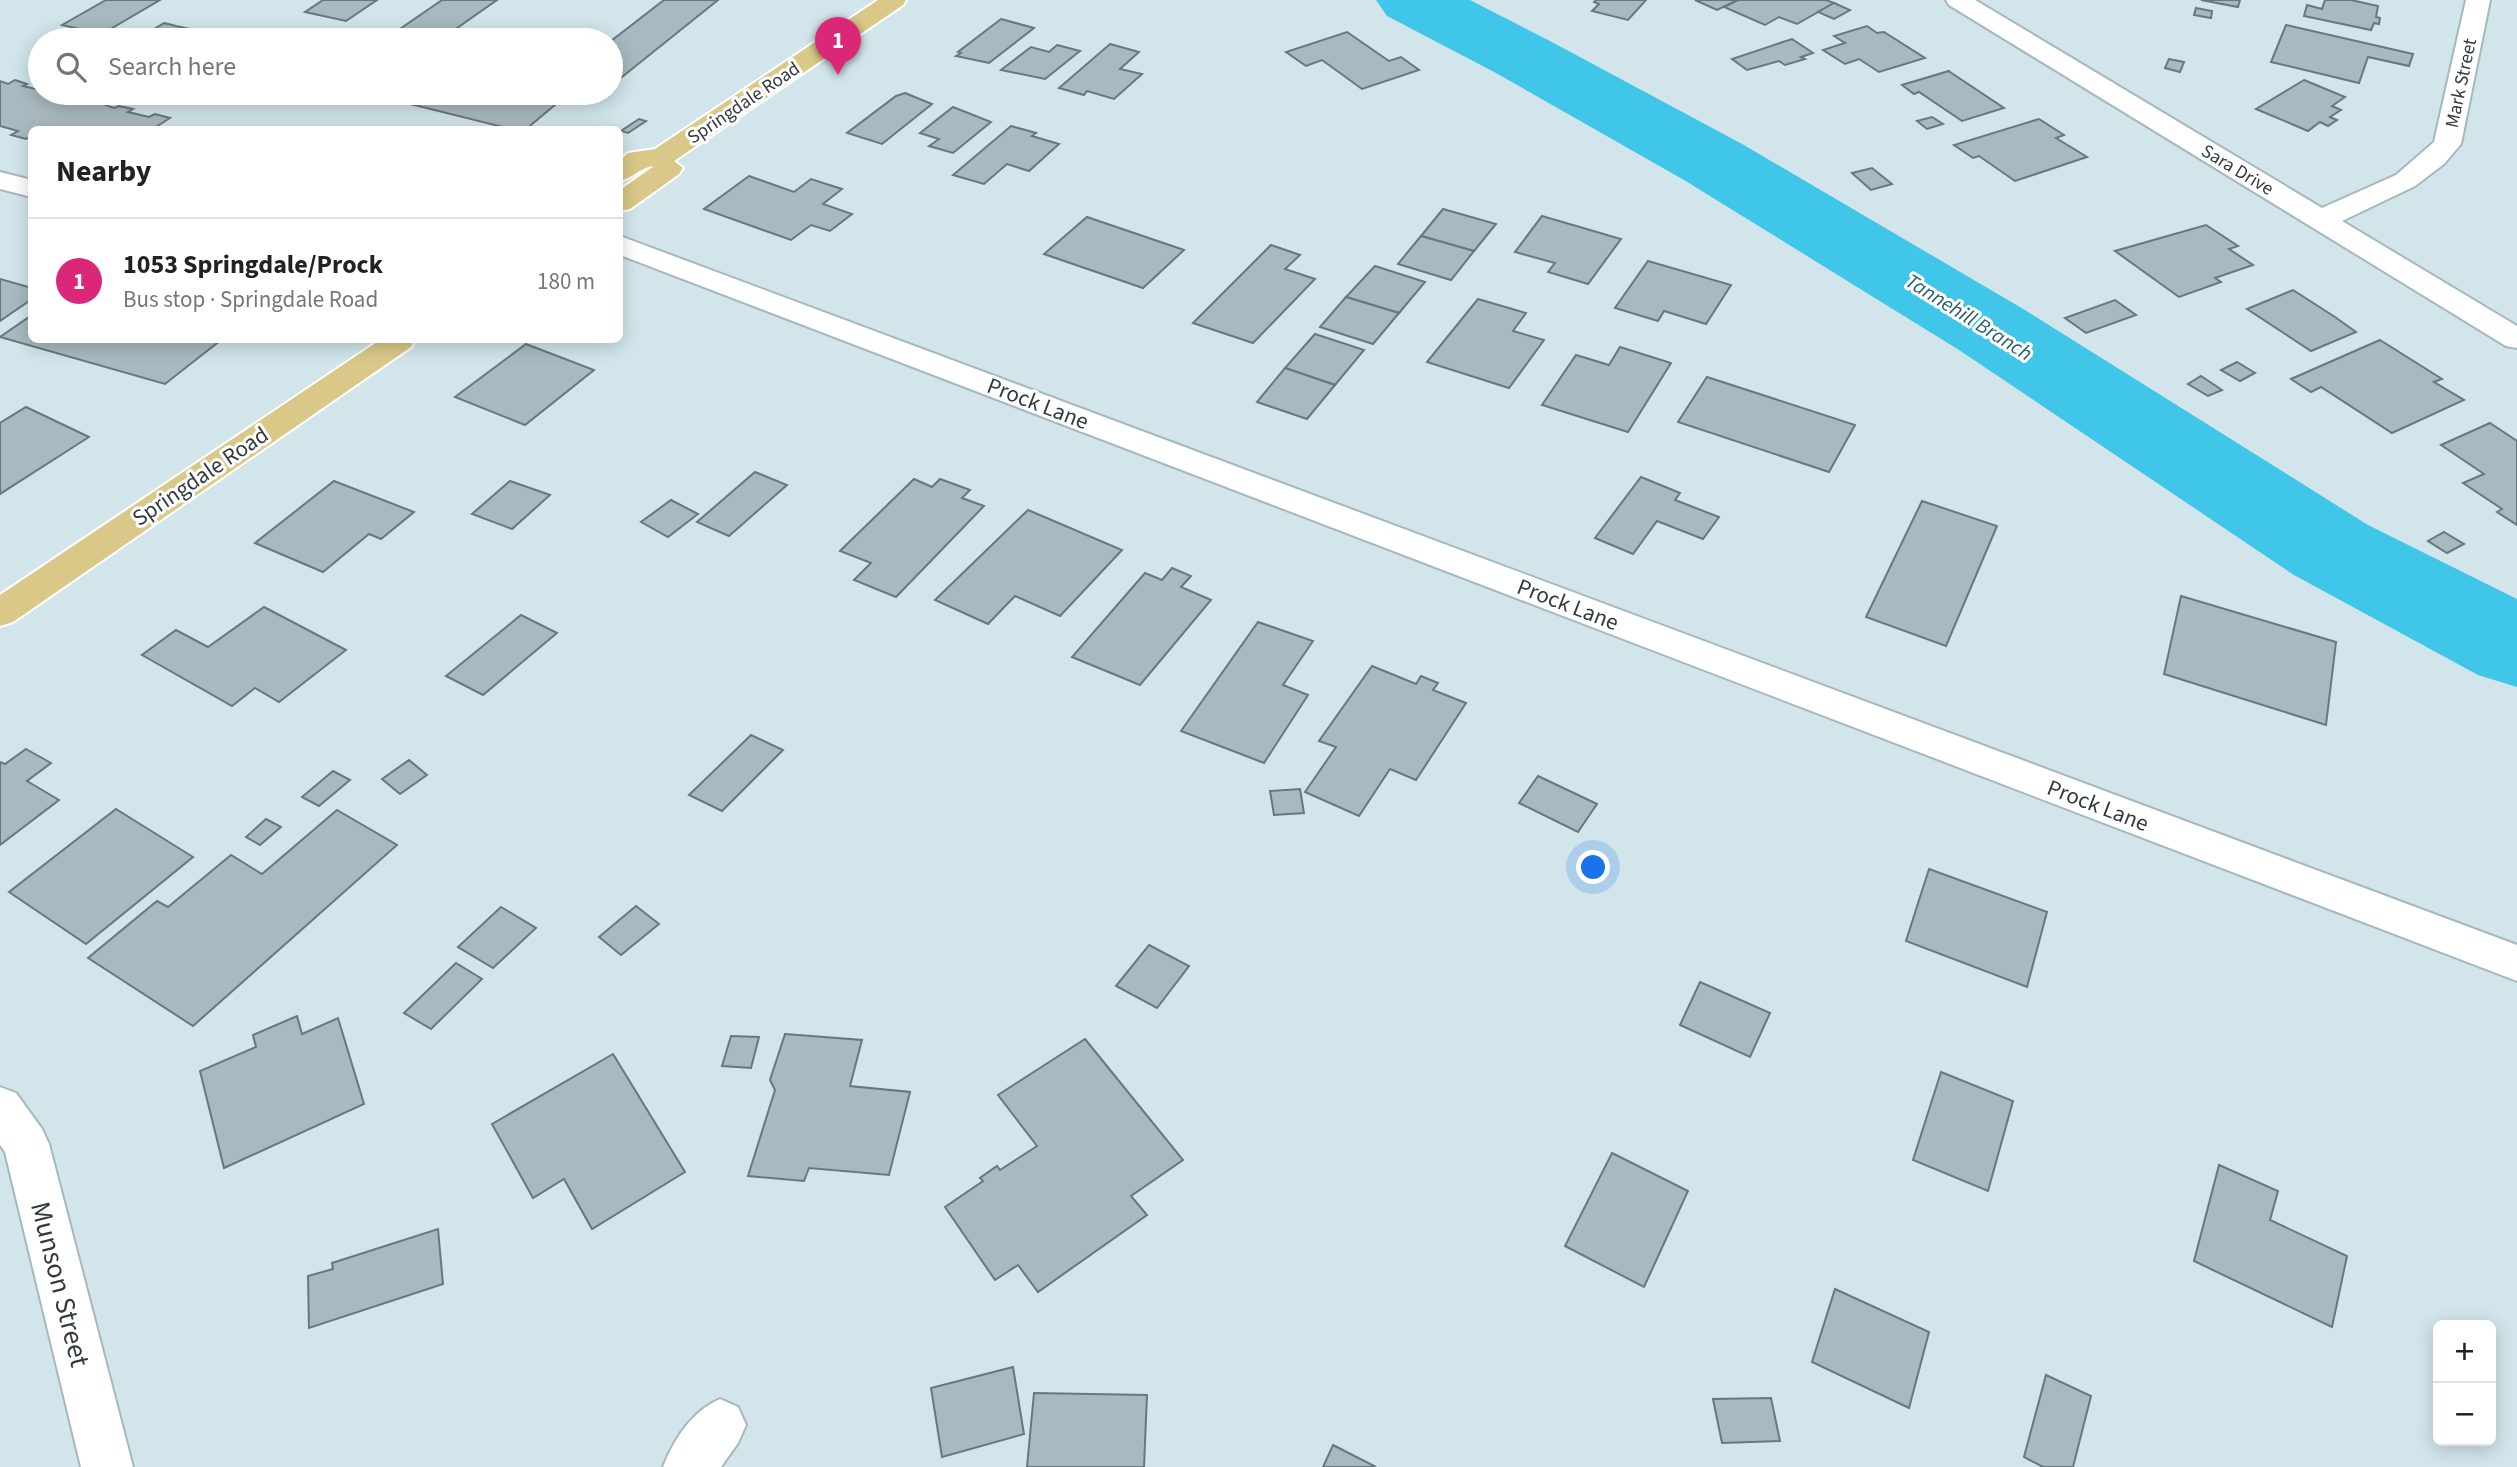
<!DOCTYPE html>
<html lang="en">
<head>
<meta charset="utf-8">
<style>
  body { margin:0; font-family:"Source Sans 3",sans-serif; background:#f6f6f6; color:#222 }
  .controls { position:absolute; right:21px; bottom:21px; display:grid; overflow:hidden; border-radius:10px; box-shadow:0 4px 18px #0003 }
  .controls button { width:63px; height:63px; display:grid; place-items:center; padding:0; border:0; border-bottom:2px solid #e0e0e0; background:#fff; color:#222; font:35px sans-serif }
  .you { position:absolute; left:1594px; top:868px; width:24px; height:24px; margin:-18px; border:5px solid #fff; border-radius:50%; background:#1a73e8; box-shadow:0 0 0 10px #1a73e833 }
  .badge { display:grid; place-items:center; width:46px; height:46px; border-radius:50%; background:#db2777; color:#fff; font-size:23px; font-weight:700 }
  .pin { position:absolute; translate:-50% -58px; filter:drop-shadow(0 2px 4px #0008) }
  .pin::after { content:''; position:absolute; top:37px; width:24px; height:21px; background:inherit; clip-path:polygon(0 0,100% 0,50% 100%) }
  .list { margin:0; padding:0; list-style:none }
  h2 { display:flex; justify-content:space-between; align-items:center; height:91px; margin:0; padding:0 28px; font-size:30px }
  h2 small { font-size:23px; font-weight:400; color:#767676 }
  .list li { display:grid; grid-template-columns:46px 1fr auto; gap:21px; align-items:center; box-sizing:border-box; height:126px; padding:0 28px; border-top:2px solid #e0e0e0 }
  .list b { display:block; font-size:26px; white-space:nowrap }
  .list p { margin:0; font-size:23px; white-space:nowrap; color:#767676 }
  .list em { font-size:23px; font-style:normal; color:#767676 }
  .icon { flex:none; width:38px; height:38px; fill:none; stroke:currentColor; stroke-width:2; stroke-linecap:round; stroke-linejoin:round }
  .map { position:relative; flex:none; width:2517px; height:1467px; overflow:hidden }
  .search { position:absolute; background:#fff; box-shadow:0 4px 18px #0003; left:28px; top:28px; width:595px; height:77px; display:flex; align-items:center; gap:18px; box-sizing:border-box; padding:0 24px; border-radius:38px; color:#767676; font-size:26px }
  .panel { position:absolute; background:#fff; box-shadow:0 4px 18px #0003; left:28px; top:126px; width:595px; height:217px; border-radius:10px }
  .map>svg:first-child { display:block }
</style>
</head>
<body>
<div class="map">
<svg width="2517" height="1467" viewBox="0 0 2517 1467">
  <rect width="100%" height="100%" fill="#d1e5eb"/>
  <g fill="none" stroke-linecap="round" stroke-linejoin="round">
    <polygon fill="#3fc6e8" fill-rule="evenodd" points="1376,0 1470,0 1550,41 1742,144 2025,310 2368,525 2517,599 2517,687 2478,675 2294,575 1959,350 1684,180 1496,73 1387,16"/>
  </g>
  <g fill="#a8bac0" stroke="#67787e" stroke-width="2">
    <polygon points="106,0 160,0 102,34 62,25"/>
    <polygon points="323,0 377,0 346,21 305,12"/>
    <polygon points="442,0 497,0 440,40 384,40"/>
    <polygon points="664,0 718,0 622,77 611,74 611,41"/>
    <polygon points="1596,0 1646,0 1628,20 1592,11 1599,4 1594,2"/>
    <polygon points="1695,0 1738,0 1717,10"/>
    <polygon points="1738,0 1826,0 1834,3 1797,24 1779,17 1765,25 1724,7"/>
    <polygon points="2201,0 2240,0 2238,7"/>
    <polygon points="2325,0 2351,0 2378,6 2376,17 2380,18 2379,24 2374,23 2371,30 2304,16 2307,5 2322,9"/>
    <polygon points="1834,3 1850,10 1834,19 1818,12"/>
    <polygon points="2196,8 2212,11 2211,18 2194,15"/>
    <polygon points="1001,19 1034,28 989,63 956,56 961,53 958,52"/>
    <polygon points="164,23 176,26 241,40 136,40"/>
    <polygon points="2286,25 2413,54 2409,66 2368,57 2359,83 2271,62"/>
    <polygon points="1867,26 1877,33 1884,32 1925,58 1879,72 1859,59 1845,64 1823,50 1845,43 1834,36"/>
    <polygon points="1347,32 1389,61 1401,57 1419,70 1362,89 1322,60 1306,66 1286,52"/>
    <polygon points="1792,39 1813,53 1801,57 1805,59 1785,65 1779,61 1747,70 1732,59"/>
    <polygon points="1110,44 1139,52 1120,69 1142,74 1114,99 1087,91 1084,95 1059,88"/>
    <polygon points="1057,45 1080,51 1045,79 1001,70 1031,47 1049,52"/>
    <polygon points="2169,59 2184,62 2180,72 2165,68"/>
    <polygon points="1949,71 1950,72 2004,108 1962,121 1919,92 1914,94 1902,85"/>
    <polygon points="15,80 27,84 23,86 40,90 40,93 61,93 58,95 79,100 83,97 114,108 119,106 133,109 128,112 149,117 155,114 170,118 151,130 32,130 32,135 26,139 11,135 18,131 0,126 0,81 8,84"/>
    <polygon points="2304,80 2345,97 2332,106 2341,110 2330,117 2337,120 2328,126 2320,122 2308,131 2256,109"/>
    <polygon points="366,93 505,93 556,104 525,130 515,130"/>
    <polygon points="905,93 932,104 882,144 847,133 896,96"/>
    <polygon points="953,107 991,122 953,153 929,146 939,139 920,133"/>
    <polygon points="1932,117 1943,124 1927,129 1917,121"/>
    <polygon points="639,119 646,121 628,133 621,131"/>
    <polygon points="2039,119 2064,135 2056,138 2087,157 2015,181 1979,156 1973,158 1954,145"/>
    <polygon points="1011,126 1036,133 1032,136 1059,144 1029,171 1007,164 984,184 953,175"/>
    <polygon points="1872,168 1892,184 1871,190 1852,173"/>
    <polygon points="749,176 794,192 811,179 842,189 823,204 852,214 830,231 811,225 791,240 704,209"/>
    <polygon points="1443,209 1496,224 1474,251 1421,236"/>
    <polygon points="1542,216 1621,239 1588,284 1548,272 1555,263 1515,252"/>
    <polygon points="1087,217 1184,250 1143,288 1044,254"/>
    <polygon points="2206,225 2238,246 2229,249 2253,265 2215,278 2221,282 2179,297 2115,251"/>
    <polygon points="1421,236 1474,251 1451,280 1398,264"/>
    <polygon points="1271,245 1300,255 1285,269 1315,279 1253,343 1193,323"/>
    <polygon points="1648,261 1731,285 1706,324 1664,311 1658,321 1615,308"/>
    <polygon points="1375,266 1425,282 1399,313 1346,297"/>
    <polygon points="0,279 32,288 32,299 0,321"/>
    <polygon points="2293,290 2335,317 2356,332 2311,351 2247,309"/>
    <polygon points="1346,297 1399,313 1373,344 1320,327"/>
    <polygon points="1478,299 1526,313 1513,331 1544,340 1509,388 1427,362"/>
    <polygon points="2115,300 2136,315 2086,333 2065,318"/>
    <polygon points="32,315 32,340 221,340 165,384 0,337"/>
    <polygon points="1315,334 1364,350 1335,385 1285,368"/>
    <polygon points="2380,340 2442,379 2434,382 2464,400 2392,433 2321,387 2311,392 2291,379"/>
    <polygon points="526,344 594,370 525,425 455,397"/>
    <polygon points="1620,347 1671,363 1628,432 1542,405 1576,355 1609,365"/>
    <polygon points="2237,362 2255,373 2240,381 2221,370"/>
    <polygon points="1285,368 1335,385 1307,419 1257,402"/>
    <polygon points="2201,376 2222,390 2208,396 2188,384"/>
    <polygon points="1707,377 1855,425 1829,472 1678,422"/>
    <polygon points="26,407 89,437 0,494 0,423"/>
    <polygon points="2490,423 2517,441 2517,525 2497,512 2502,509 2463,483 2484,474 2441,445"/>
    <polygon points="755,472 787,485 729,536 697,522"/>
    <polygon points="1641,477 1680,493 1675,500 1719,517 1703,539 1657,521 1633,554 1595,538"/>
    <polygon points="914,479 932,487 940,479 970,490 962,498 984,506 896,597 854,580 871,563 840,551"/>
    <polygon points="334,481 414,512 381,539 369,534 323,572 255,543"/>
    <polygon points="510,481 550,495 512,529 472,514"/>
    <polygon points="671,500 698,514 668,537 641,522"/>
    <polygon points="1922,501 1997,526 1946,646 1866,617"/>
    <polygon points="1028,510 1122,550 1060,616 1015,596 988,624 935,600"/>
    <polygon points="2444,532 2464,544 2447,553 2428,541"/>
    <polygon points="1172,568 1191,576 1181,587 1211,600 1140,685 1072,657 1145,573 1162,580"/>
    <polygon points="2181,596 2336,642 2326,725 2164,674"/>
    <polygon points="264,607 346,650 279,702 255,688 232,706 142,655 176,630 208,647"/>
    <polygon points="521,615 557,633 483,695 446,676"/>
    <polygon points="1258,622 1313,641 1283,685 1308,695 1264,763 1181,731"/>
    <polygon points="1372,666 1416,684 1421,676 1438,683 1433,690 1466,703 1416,780 1390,769 1359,816 1305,792 1336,747 1319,741"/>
    <polygon points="751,735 783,750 722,811 689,795"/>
    <polygon points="26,749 51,763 27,781 59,800 0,845 0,762 5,764"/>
    <polygon points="409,760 427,775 400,794 382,779"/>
    <polygon points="333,771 350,780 319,806 302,797"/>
    <polygon points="1538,776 1597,804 1578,832 1519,803"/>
    <polygon points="1300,789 1304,813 1274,815 1270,791"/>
    <polygon points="116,809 193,857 86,944 9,892"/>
    <polygon points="337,810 397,845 193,1026 88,958 157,901 168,907 231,855 262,874"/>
    <polygon points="266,819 281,827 260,845 246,837"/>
    <polygon points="1929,869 2047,912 2027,987 1906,941"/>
    <polygon points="636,906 659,924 621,955 599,937"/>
    <polygon points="501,907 536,928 493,968 458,947"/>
    <polygon points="1149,945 1189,966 1157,1008 1116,986"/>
    <polygon points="456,963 482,979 431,1029 404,1013"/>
    <polygon points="1700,982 1770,1013 1750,1057 1680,1025"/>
    <polygon points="297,1016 302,1034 338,1018 364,1104 224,1168 200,1071 256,1047 253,1035"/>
    <polygon points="785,1034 862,1040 850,1086 910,1092 889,1175 809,1168 804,1181 748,1176 775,1090 770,1080"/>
    <polygon points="731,1036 759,1037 751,1068 722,1066"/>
    <polygon points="1085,1039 1183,1160 1131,1196 1147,1215 1038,1292 1018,1265 995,1280 945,1207 983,1181 980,1178 997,1166 1000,1170 1037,1146 998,1095"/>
    <polygon points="613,1054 685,1172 592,1229 564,1179 533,1198 492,1124"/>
    <polygon points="1941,1072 2013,1101 1988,1191 1913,1160"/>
    <polygon points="1612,1153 1688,1191 1644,1287 1565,1246"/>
    <polygon points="2219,1165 2278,1191 2270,1220 2347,1256 2332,1327 2194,1261"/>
    <polygon points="438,1229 443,1284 309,1328 308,1276 333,1269 332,1263"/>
    <polygon points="1835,1289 1929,1332 1909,1408 1812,1362"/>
    <polygon points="1013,1367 1024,1434 942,1457 931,1388"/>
    <polygon points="2046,1375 2091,1396 2073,1467 2043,1467 2024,1457"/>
    <polygon points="1034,1393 1147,1395 1144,1467 1027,1467"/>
    <polygon points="1771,1398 1780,1441 1722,1443 1713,1399"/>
    <polygon points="1333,1445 1376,1467 1323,1467"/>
  </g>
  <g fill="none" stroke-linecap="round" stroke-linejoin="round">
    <g stroke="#a5b8bd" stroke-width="4">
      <g id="minor">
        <polygon points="1946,0 1975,0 2322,208 2396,175 2434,142 2466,0 2490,0 2461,144 2444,164 2415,186 2342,221 2517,326 2517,348 2506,346 1949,5"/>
        <polygon points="0,172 32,180 32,197 0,189"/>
        <polygon points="620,236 2517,945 2517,981 620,255"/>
        <polygon points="0,1087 16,1093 42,1129 49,1144 133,1467 81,1467 5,1152 0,1145"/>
        <path d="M 720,1399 L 738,1407 L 746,1425 L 738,1443 L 721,1467 L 663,1467 C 674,1439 692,1411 720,1399 Z"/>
      </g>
    </g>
    <g stroke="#fff" stroke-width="4">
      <g id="major">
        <path d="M 878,0 L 906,0 L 903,5 L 674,161 L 683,168 L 679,174 L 630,209 L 620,211 L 620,190 L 654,166 C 641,167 633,178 620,181 L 620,160 L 628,153 L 655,149 Z"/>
        <polygon points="380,340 415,340 411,347 13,622 0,626 0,595"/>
      </g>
    </g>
    <use href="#minor" fill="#fff" fill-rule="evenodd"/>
    <use href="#major" fill="#d9c887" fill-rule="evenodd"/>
  </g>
  <g text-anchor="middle" stroke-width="6" stroke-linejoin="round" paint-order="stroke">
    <g font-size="19" fill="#323a3c" stroke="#fff">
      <text transform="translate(2460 83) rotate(-78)" y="7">Mark Street</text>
      <text transform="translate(743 102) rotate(-34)" y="7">Springdale Road</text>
      <text transform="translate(2238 169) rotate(31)" y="7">Sara Drive</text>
    </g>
    <g font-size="21" font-style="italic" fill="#2a606e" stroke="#fff">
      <text transform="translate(1969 317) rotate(32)" y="7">Tannehill Branch</text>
    </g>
    <g font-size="23" fill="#323a3c" stroke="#fff">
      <text transform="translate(1038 403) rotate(21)" y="8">Prock Lane</text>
      <text transform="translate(200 476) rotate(-34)" y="8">Springdale Road</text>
      <text transform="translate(1568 604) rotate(21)" y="8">Prock Lane</text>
      <text transform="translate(2098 805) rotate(21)" y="8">Prock Lane</text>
    </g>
    <g font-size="28" fill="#323a3c" stroke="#fff">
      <text transform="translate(61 1284) rotate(76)" y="10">Munson Street</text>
    </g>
  </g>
</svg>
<div class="controls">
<button>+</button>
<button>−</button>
</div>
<div class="you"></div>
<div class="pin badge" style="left:838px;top:75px">1</div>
<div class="search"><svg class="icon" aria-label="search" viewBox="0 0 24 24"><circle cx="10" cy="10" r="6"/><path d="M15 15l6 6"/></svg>Search here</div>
<section class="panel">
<h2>Nearby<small></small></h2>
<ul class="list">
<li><span class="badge">1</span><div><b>1053 Springdale/Prock</b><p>Bus stop · Springdale Road</p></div><em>180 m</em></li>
</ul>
</section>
</div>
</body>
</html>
